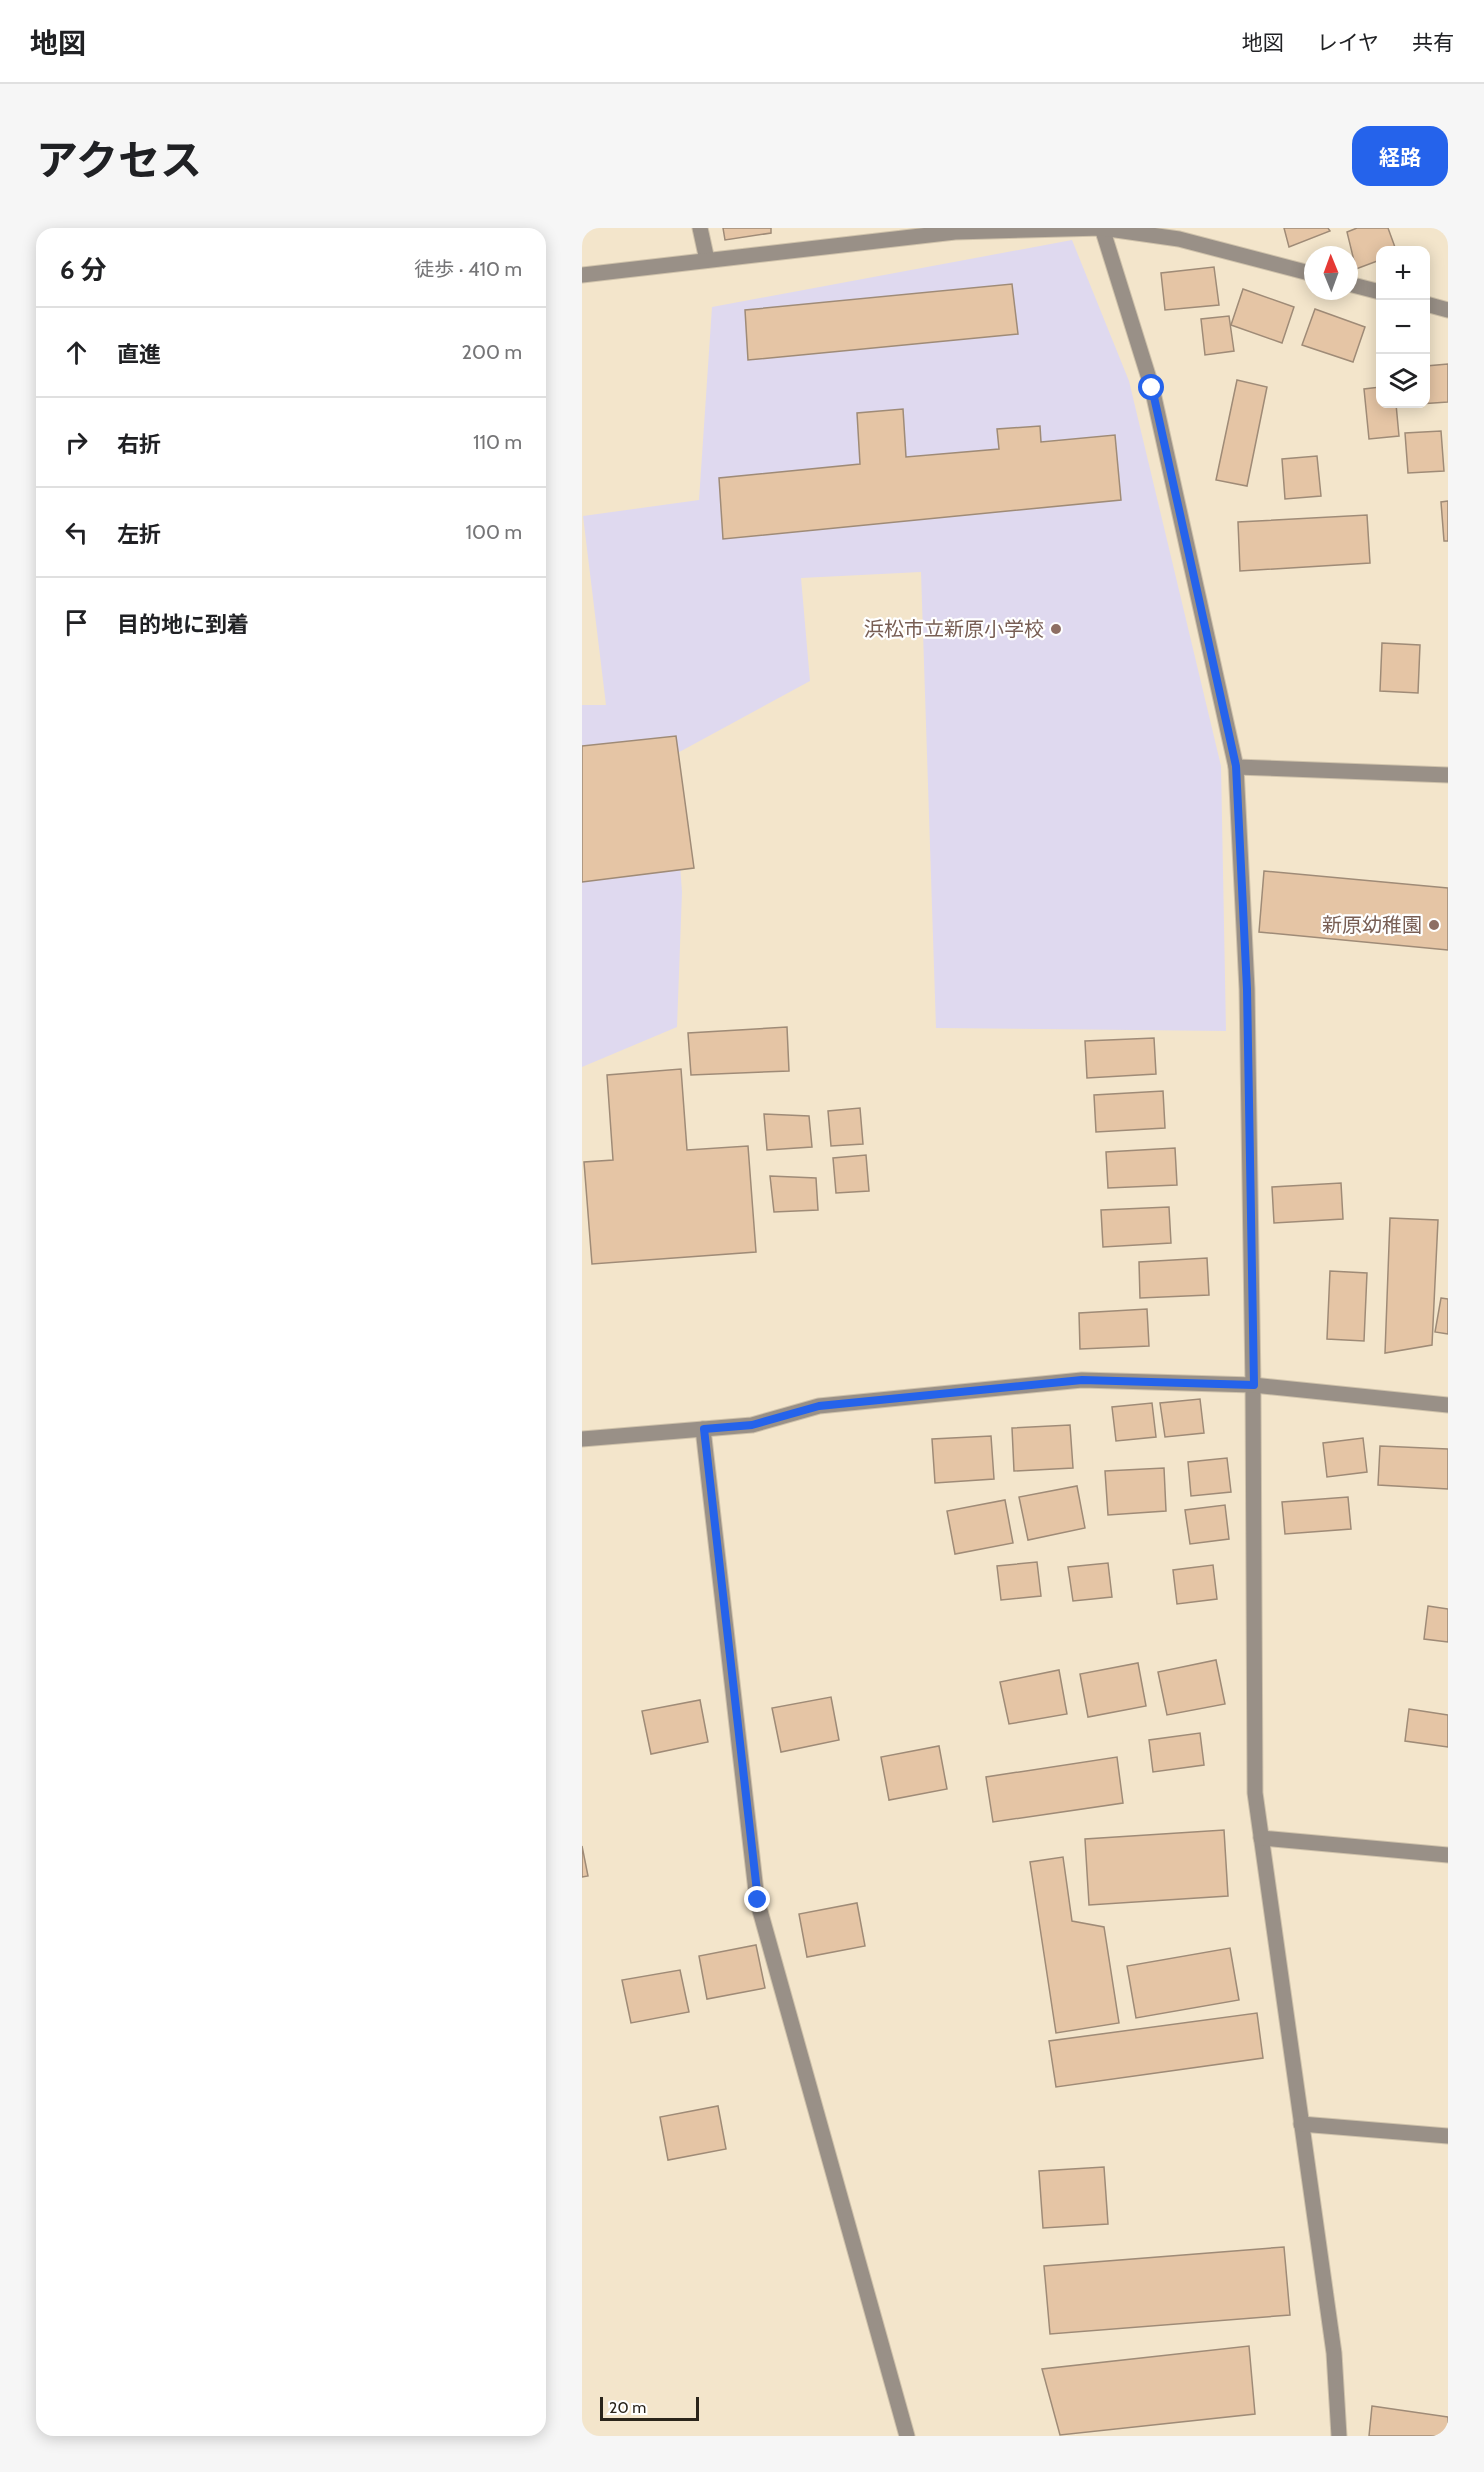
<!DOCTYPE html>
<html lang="ja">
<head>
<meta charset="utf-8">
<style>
  body { margin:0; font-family:Cabin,"Noto Sans JP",sans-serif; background:#f6f6f6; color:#202124 }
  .controls { position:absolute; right:18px; top:18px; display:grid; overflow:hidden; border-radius:12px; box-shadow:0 3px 15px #0003 }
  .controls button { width:54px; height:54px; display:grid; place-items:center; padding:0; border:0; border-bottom:2px solid #e0e0e0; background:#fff; color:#202124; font:30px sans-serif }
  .compass { position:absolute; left:722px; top:18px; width:54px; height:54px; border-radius:50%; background:#fff; box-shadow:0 3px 15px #0003; rotate:359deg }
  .scale { position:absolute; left:18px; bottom:15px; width:99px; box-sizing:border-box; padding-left:6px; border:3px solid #2a241a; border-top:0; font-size:16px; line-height:21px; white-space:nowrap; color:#2a241a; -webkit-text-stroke:4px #fff; paint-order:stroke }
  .stop { position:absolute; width:18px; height:18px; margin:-14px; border:4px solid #2563eb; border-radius:50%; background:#fff }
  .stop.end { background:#2563eb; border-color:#fff; box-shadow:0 2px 6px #0008 }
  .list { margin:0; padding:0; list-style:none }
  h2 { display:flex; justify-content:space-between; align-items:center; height:78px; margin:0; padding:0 24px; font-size:26px }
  h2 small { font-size:20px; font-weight:400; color:#757577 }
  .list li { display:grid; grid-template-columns:39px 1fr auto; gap:18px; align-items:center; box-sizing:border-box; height:90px; padding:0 24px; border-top:2px solid #e0e0e0 }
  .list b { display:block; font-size:22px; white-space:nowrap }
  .list em { font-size:20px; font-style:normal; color:#757577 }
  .icon { flex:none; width:33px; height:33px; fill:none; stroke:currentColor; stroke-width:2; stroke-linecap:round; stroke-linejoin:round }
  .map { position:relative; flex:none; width:866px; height:2208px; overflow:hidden; border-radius:18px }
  header { display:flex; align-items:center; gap:36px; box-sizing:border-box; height:84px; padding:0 30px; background:#fff; border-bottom:2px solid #e0e0e0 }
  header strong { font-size:28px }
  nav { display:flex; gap:33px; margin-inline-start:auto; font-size:21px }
  .intro { display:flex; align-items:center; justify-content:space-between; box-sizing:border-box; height:144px; padding:0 36px }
  h1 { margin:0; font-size:42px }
  .button { padding:15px 27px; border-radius:18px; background:#2563eb; color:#fff; font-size:21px; font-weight:700 }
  main { display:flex; gap:36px; padding:0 36px }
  aside { flex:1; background:#fff; border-radius:18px; box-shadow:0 3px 15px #0003 }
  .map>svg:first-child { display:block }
</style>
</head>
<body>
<header>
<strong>地図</strong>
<nav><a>地図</a><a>レイヤ</a><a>共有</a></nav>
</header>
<div class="intro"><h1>アクセス</h1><a class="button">経路</a></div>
<main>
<aside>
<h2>6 分<small>徒歩 · 410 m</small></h2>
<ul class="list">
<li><svg class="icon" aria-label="ahead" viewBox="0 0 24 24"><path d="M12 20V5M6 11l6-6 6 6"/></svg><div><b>直進</b></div><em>200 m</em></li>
<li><svg class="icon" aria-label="right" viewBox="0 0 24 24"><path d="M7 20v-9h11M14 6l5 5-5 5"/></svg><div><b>右折</b></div><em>110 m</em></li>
<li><svg class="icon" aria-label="left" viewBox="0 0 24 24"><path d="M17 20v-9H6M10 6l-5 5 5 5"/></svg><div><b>左折</b></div><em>100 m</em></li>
<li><svg class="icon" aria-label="arrive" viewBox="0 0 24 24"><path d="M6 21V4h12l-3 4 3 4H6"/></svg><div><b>目的地に到着</b></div></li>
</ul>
</aside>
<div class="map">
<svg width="866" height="2208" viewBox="0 0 866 2208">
  <rect width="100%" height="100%" fill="#f3e5cb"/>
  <polygon fill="#dfd9ef" points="490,12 547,153 639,538 644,803 354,800 339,344 219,350 228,453 90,528 100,664 95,799 0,839 0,477 24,477 1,288 117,272 130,79"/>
  <g fill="#e5c5a5" stroke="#9f8b77" stroke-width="1.5">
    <polygon points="141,0 189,0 189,5 143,12"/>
    <polygon points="702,0 746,0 748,3 707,19"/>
    <polygon points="775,0 806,0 814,22 798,22 798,32 774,41 765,4"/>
    <polygon points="632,39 637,77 583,82 579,45"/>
    <polygon points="430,56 436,106 166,132 163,82"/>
    <polygon points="661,61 712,79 700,115 649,97"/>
    <polygon points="733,81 783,99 771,134 720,117"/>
    <polygon points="647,88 652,123 623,127 619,91"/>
    <polygon points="866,136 866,174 837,176 844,176 844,138"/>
    <polygon points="655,152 685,159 665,258 634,252"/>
    <polygon points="798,159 798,176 814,176 817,208 787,211 782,161"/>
    <polygon points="321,181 324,229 417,221 415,201 458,198 459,214 533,207 539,272 141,311 137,250 278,236 275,185"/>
    <polygon points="859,203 862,243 826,245 823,205"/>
    <polygon points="735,228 739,268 703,271 700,231"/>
    <polygon points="866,273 866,313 862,313 859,274"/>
    <polygon points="785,287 788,335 658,343 656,294"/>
    <polygon points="800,415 838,417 836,465 798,463"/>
    <polygon points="94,508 112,640 0,654 0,518"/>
    <polygon points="682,643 866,660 866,722 677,704"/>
    <polygon points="205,799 207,843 109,847 106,805"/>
    <polygon points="572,810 574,846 505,850 503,813"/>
    <polygon points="99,841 105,922 166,918 174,1024 10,1036 2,934 31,932 25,847"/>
    <polygon points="581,863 583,900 514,904 512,867"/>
    <polygon points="278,880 281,916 249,918 246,883"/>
    <polygon points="182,886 227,888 230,919 185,922"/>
    <polygon points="593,920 595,957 526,960 524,924"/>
    <polygon points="284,927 287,963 254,965 251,930"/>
    <polygon points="188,948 234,950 236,982 192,984"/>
    <polygon points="759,955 761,991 692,995 690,959"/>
    <polygon points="587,979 589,1015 521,1019 519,982"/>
    <polygon points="808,990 856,992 850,1117 803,1125"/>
    <polygon points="625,1030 627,1067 558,1070 557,1034"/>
    <polygon points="748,1043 785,1045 782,1113 745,1111"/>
    <polygon points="859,1070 866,1071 866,1106 853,1104"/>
    <polygon points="565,1081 567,1118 498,1121 497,1085"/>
    <polygon points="618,1171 622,1205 583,1209 578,1175"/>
    <polygon points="570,1175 574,1209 534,1213 530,1179"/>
    <polygon points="488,1197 491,1240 432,1243 430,1200"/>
    <polygon points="409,1208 412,1251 353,1255 350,1211"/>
    <polygon points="781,1210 785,1244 745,1249 741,1215"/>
    <polygon points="798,1218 866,1221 866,1261 796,1257"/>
    <polygon points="645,1230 649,1264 609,1268 606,1234"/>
    <polygon points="582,1240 584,1283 526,1287 523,1243"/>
    <polygon points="495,1258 503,1300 446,1312 437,1269"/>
    <polygon points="766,1269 769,1301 703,1306 700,1274"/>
    <polygon points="423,1272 431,1315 373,1326 365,1283"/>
    <polygon points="643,1277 647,1311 608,1316 603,1282"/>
    <polygon points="455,1334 459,1368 419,1372 415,1338"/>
    <polygon points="526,1335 530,1369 491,1373 486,1339"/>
    <polygon points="631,1337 635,1371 595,1376 591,1342"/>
    <polygon points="846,1378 866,1381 866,1414 842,1411"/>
    <polygon points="634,1432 643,1476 585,1487 576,1444"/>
    <polygon points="556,1435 564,1478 506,1489 498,1446"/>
    <polygon points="477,1442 485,1486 427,1496 418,1454"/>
    <polygon points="249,1469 257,1512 199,1524 190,1480"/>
    <polygon points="118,1472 126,1514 69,1526 60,1483"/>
    <polygon points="827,1481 866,1487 866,1519 823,1513"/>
    <polygon points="618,1505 622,1537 571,1544 567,1512"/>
    <polygon points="357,1518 365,1561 307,1572 299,1529"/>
    <polygon points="535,1529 541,1575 411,1594 404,1549"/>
    <polygon points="642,1602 646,1668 507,1677 503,1611"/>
    <polygon points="0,1618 6,1648 0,1649"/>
    <polygon points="481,1629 490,1693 522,1699 537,1795 474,1805 448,1634"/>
    <polygon points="275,1675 283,1718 225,1729 217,1686"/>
    <polygon points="174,1717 183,1760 125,1771 117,1728"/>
    <polygon points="648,1720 657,1772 554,1790 545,1738"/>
    <polygon points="98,1742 107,1784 49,1795 40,1752"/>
    <polygon points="675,1785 681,1830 474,1859 467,1813"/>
    <polygon points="136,1878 144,1921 86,1932 78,1889"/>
    <polygon points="522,1939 526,1996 461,2000 457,1943"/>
    <polygon points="702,2019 708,2087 468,2106 462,2038"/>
    <polygon points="667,2118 673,2186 478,2207 460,2141"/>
    <polygon points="790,2178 866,2189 866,2208 787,2208"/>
  </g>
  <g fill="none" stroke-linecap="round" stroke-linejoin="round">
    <g stroke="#cfc2ab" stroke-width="17">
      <g id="minor">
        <polyline points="118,0 125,32"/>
        <polyline points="520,0 570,160 654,539 665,761 671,1157 673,1565 752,2125 757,2208"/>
        <polyline points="0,47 373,4 520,0 597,11 731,46"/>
        <polyline points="767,56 798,64"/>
        <polyline points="844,76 866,82"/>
        <polyline points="654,539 866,547"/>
        <polyline points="121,1201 175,1672 325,2208"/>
        <polyline points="0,1211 170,1197 237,1178 500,1152 671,1157 866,1177"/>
        <polyline points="679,1610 866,1627"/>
        <polyline points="719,1896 866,1908"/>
      </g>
    </g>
    <use href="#minor" stroke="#999087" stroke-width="15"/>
  </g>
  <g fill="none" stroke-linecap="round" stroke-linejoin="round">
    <polyline stroke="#2563eb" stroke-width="8" points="176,1672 122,1201 170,1197 237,1178 500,1152 672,1157 665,761 654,538 570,160"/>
  </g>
  <g fill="#8d6e63" stroke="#fff" stroke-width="2">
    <circle cx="474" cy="401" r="6"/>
    <circle cx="852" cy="697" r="6"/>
  </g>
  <g text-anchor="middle" stroke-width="4.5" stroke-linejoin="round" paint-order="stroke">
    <g font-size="20" fill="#785e54" stroke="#fff" text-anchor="end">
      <text x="462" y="408">浜松市立新原小学校</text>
      <text x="840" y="704">新原幼稚園</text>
    </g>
  </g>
</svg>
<div class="controls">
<button>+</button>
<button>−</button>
<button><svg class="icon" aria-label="layers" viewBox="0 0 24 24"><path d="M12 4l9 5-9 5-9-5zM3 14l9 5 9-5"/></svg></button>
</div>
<svg class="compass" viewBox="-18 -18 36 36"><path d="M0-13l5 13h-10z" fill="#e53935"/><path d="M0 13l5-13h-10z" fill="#757577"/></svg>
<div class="scale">20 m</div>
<div class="stop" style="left:570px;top:160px"></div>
<div class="stop end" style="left:176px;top:1672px"></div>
</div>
</main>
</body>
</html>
